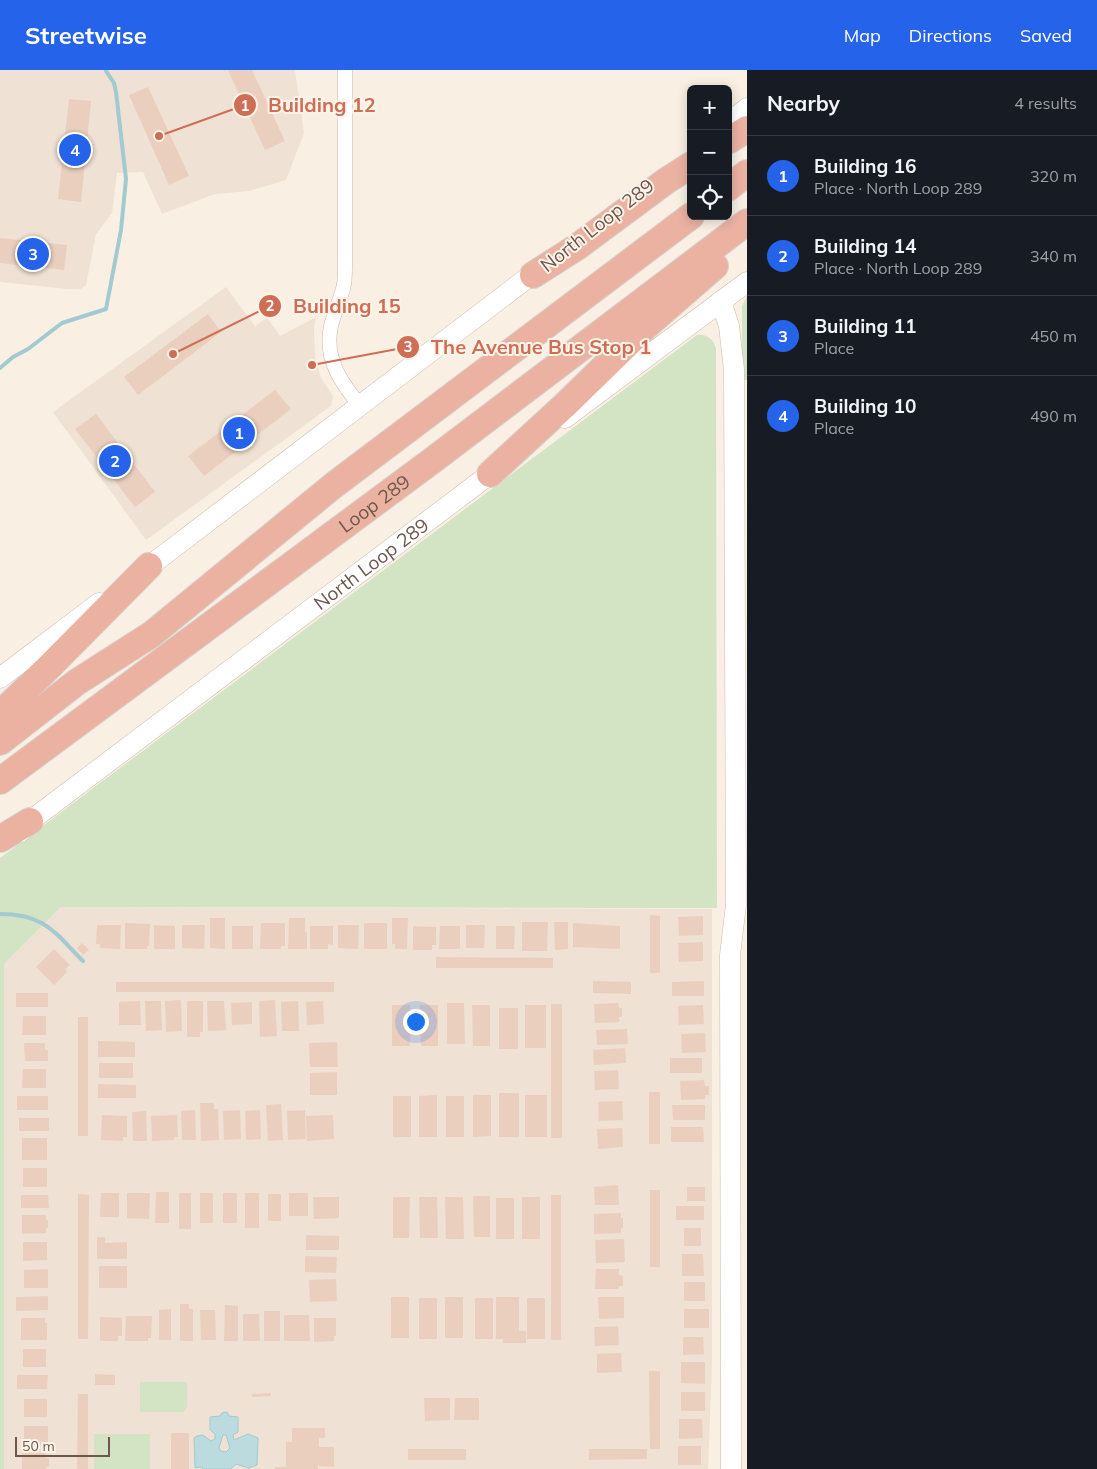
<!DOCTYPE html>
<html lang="en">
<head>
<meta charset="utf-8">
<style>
  body { margin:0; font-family:Mulish,sans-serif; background:#20242c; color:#f1f3f6 }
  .controls { position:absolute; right:15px; top:15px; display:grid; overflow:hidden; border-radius:8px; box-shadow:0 2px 12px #0003 }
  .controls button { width:45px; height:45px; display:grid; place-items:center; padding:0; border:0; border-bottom:1px solid #363941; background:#171b24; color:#f1f3f6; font:25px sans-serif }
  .scale { position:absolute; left:15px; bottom:12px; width:95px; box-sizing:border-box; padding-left:5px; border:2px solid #6d574d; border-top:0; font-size:14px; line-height:18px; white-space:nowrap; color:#6d574d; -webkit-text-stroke:4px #fcf4e9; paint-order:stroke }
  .you { position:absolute; left:415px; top:951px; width:18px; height:18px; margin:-12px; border:4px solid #fff; border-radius:50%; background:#1a73e8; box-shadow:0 0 0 8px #1a73e833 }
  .badge { display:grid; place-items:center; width:32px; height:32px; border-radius:50%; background:#2563eb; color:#fff; font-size:16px; font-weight:700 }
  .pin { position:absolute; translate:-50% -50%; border:2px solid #fff; box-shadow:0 1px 5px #0006 }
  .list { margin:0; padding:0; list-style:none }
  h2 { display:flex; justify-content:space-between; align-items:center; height:65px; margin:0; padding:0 20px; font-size:21px }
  h2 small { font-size:16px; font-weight:400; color:#9ea1a6 }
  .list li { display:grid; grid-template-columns:32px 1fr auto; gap:15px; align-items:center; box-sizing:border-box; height:80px; padding:0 20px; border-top:1px solid #363941 }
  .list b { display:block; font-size:19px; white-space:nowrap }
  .list p { margin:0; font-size:16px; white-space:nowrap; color:#9ea1a6 }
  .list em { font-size:16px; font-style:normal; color:#9ea1a6 }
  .icon { flex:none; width:28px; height:28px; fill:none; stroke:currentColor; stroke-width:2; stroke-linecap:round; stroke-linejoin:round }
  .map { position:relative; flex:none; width:747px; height:1399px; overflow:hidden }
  header { display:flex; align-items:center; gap:30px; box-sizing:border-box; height:70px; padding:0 25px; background:#2563eb; color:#fff }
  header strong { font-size:24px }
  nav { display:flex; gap:28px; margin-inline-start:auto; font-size:18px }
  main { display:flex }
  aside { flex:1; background:#171b24 }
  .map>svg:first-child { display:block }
</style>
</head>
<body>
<header>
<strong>Streetwise</strong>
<nav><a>Map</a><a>Directions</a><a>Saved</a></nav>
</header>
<main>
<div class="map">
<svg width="747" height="1399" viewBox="0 0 747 1399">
  <rect width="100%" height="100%" fill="#f9f0e3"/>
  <g fill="#efe1d3">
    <polygon points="0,0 295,0 304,63 286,110 249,121 215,124 162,144 143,102 117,103 112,143 96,164 86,215 81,219 67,219 0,212"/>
    <polygon points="226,217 255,256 267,248 280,266 316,247 314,258 315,288 321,308 333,326 331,336 146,470 53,342"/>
    <polygon points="61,837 712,839 712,1296 708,1399 4,1399 4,894"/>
  </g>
  <g fill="#d2e4c4">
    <polygon points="747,226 747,310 742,310 742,236"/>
    <path d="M 697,265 C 707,264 713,269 716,278 L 717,838 L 61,837 L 4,894 L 4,1399 L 0,1399 L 0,788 Z"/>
    <polygon points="140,1312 187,1312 187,1337 183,1342 140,1342"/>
    <rect x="94" y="1364" width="56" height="35"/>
  </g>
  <path fill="#bbdbdf" stroke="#a2cad0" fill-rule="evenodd" d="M 227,1342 L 229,1346 L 238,1347 L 238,1362 L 233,1365 L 234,1370 L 248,1364 L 258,1368 L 257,1395 L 249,1398 L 236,1394 L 231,1399 L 203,1399 L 201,1397 L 195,1398 L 194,1368 L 197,1366 L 203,1365 L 211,1371 L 215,1369 L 215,1364 L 210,1360 L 210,1347 L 220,1346 L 222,1343 ZM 223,1365 L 226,1365 L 230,1378 L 226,1382 L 221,1381 L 219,1378 Z"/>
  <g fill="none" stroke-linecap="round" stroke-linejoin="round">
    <g stroke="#a2cad0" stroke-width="4">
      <polyline points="0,298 13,287 28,279 62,253 106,239 121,160 126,109 116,22 114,13 106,1"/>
      <path d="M 0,844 C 45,844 54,862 83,891"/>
    </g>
  </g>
  <g fill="#ebcfbe">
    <polygon points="228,0 252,0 285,71 265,80"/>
    <polygon points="148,17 189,106 169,115 129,25"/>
    <polygon points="69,29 91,31 81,132 58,129"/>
    <polygon points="0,168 67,175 64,200 0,193"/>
    <polygon points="208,244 221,262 138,325 124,307"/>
    <polygon points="275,320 291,339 204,406 188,386"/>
    <polygon points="96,344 155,422 135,437 75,359"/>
    <polygon points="650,845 660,846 660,903 650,903"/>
    <polygon points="703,846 703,865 679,866 678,847"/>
    <polygon points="210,848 225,848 225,879 210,878"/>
    <polygon points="289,848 305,848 305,862 307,862 307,879 288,879"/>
    <polygon points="392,848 408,848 407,879 395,879 395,874 392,874"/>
    <polygon points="522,852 548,852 547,881 522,881"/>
    <polygon points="554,852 568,852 568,879 555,880"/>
    <polygon points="125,853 150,854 149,876 147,876 147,879 125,879"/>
    <polygon points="261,853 285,853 285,876 281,876 281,879 260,879"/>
    <rect x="364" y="853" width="23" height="26"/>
    <polygon points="573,853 620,856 620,879 573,877"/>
    <polygon points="97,855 121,855 120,879 100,878 100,874 96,874"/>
    <polygon points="154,855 175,856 175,879 154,879"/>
    <polygon points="182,855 205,855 204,879 182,878"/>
    <polygon points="338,855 359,855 358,879 338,878"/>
    <polygon points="466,855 485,855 484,878 466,878"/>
    <rect x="232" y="856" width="21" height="23"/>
    <polygon points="310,856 333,856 333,875 328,874 328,879 310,879"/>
    <polygon points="413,856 436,857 436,875 432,875 432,880 413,880"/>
    <polygon points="440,856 460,856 460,879 439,879"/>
    <polygon points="496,856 515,856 514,879 496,879"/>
    <polygon points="703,872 703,891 679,892 678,873"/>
    <polygon points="82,873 89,880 83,885 77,878"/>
    <polygon points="54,879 70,895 65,899 67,902 54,915 36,897"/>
    <polygon points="436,887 553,888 553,898 436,898"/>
    <polygon points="593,911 631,912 631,924 593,923"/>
    <polygon points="704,911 704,926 672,926 672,912"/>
    <rect x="116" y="912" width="218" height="10"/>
    <rect x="16" y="923" width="32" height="14"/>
    <polygon points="181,930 182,961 166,962 165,931"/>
    <polygon points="275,930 277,966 260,967 259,931"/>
    <polygon points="140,931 141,955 119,955 119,932"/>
    <polygon points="145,931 161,931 162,960 146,961"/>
    <polygon points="187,931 203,931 203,962 200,962 200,967 187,967"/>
    <polygon points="207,931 224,931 226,960 208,961"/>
    <polygon points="298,931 299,961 282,961 281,932"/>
    <polygon points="323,931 324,954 307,955 306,932"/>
    <polygon points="252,932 252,954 232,955 231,933"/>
    <polygon points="447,933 464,933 465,974 447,974"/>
    <polygon points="618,933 619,938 622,938 622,947 619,947 619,952 595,953 594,934"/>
    <rect x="551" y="934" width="11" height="134"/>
    <rect x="392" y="935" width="18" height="41"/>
    <polygon points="420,935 438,935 438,976 421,976"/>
    <polygon points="472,935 490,935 490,976 473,976"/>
    <rect x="525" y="935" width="21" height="43"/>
    <polygon points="703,935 704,954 679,955 678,936"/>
    <rect x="499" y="938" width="19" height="41"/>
    <polygon points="23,946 46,946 46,965 22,965"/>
    <rect x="78" y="947" width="10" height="119"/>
    <polygon points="627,959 628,974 597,975 596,960"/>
    <polygon points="705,963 706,982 682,983 681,964"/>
    <polygon points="98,971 135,972 135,987 98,987"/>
    <polygon points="337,972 338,997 310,997 309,973"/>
    <polygon points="24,973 45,973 45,980 48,980 48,991 25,991"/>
    <polygon points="625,978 626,993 594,995 593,980"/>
    <rect x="670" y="988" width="32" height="15"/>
    <rect x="99" y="993" width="34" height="15"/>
    <polygon points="23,999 46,999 46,1018 22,1018"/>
    <polygon points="618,1000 619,1019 595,1020 594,1001"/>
    <polygon points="337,1002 337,1025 310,1025 310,1003"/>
    <polygon points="704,1010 705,1016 709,1016 709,1025 705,1025 705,1029 681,1030 680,1011"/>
    <polygon points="98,1014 136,1015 136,1028 98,1028"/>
    <rect x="649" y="1022" width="11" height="52"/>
    <rect x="499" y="1023" width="20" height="44"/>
    <polygon points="437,1025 437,1067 419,1067 419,1026"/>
    <polygon points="473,1025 491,1025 491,1066 473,1067"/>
    <rect x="525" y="1025" width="22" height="42"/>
    <rect x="17" y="1026" width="31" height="14"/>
    <rect x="393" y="1026" width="18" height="41"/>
    <rect x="446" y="1026" width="18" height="41"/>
    <polygon points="622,1031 623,1050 599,1051 598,1032"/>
    <polygon points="200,1033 214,1033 214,1039 218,1039 219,1070 201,1071"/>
    <polygon points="281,1034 283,1070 268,1071 266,1035"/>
    <polygon points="672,1035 705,1035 705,1050 673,1050"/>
    <polygon points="195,1040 196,1070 182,1070 181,1041"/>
    <polygon points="240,1040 241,1069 224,1070 223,1041"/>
    <polygon points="260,1040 261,1069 246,1070 245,1041"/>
    <polygon points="305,1040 306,1069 288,1070 287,1041"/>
    <polygon points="146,1041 147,1071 133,1071 132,1042"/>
    <polygon points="102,1045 127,1046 127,1067 123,1067 123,1071 101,1070"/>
    <polygon points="177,1045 178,1067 174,1067 174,1070 152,1071 151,1046"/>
    <polygon points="333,1045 334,1069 307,1071 306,1046"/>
    <rect x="19" y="1048" width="30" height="13"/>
    <polygon points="671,1057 703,1057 704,1072 671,1072"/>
    <polygon points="622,1058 623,1077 598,1079 597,1059"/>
    <rect x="22" y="1068" width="25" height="22"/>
    <rect x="23" y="1098" width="24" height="19"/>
    <polygon points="618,1115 619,1135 595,1135 594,1117"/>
    <rect x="687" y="1117" width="18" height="14"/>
    <rect x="650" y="1120" width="10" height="77"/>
    <polygon points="156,1122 169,1122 169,1153 155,1153"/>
    <polygon points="101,1123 119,1123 119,1147 100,1147"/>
    <polygon points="127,1123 150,1123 149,1149 127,1148"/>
    <rect x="179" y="1123" width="12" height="36"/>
    <rect x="200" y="1123" width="13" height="30"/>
    <rect x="223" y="1123" width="14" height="30"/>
    <rect x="245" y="1123" width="14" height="35"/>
    <rect x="289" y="1123" width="19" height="23"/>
    <polygon points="78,1124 89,1125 88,1269 78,1269"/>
    <rect x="268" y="1124" width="13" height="27"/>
    <polygon points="21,1125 48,1125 49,1138 21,1138"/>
    <rect x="551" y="1125" width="10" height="145"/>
    <polygon points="473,1126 490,1126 490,1167 474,1167"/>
    <polygon points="313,1127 339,1127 339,1148 314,1149"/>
    <polygon points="393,1127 410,1127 409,1168 393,1168"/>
    <polygon points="419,1127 437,1127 438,1168 420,1168"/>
    <polygon points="445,1127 463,1127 464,1169 446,1169"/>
    <rect x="522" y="1127" width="18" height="42"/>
    <rect x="496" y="1128" width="18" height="41"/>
    <rect x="676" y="1136" width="28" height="14"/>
    <polygon points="621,1143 621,1148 623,1148 623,1158 621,1158 621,1163 594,1164 594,1144"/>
    <polygon points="22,1145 46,1145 46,1150 48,1150 48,1158 46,1158 46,1163 22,1164"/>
    <rect x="684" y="1158" width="17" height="18"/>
    <polygon points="306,1165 339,1166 339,1180 306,1180"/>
    <polygon points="97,1167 105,1167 105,1173 127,1172 127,1189 97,1189"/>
    <polygon points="624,1169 625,1192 596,1193 595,1170"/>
    <polygon points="23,1172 47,1172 47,1190 23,1191"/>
    <polygon points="682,1184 703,1184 704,1206 682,1206"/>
    <polygon points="305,1186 337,1187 336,1203 305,1202"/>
    <rect x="99" y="1196" width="28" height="22"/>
    <polygon points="48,1199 48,1218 24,1218 24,1200"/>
    <polygon points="596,1199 619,1199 619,1205 623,1206 623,1216 619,1216 618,1219 595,1219"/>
    <polygon points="336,1209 337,1231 310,1232 309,1210"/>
    <rect x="684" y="1212" width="21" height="19"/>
    <polygon points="48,1226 48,1240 16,1241 16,1227"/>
    <rect x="391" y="1227" width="18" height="41"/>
    <rect x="445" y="1227" width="18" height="41"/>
    <polygon points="496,1227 519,1227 519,1261 526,1261 526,1273 503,1273 503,1269 496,1269"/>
    <polygon points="598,1227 624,1227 624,1248 599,1249"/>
    <rect x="419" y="1228" width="18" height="41"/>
    <rect x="475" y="1228" width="18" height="41"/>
    <rect x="527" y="1228" width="18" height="41"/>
    <polygon points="180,1234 189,1234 189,1239 193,1239 193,1271 180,1271"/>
    <polygon points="225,1235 238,1236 238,1271 224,1271"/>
    <polygon points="171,1239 171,1270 159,1270 159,1240"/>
    <rect x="684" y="1239" width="25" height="19"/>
    <polygon points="200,1240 215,1240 216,1270 201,1270"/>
    <rect x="264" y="1241" width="16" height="30"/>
    <polygon points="243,1244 259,1244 260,1271 243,1271"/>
    <polygon points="284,1245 309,1245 310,1271 284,1271"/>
    <polygon points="126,1246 152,1246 151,1268 148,1268 148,1271 125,1271"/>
    <polygon points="100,1247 122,1248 122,1266 118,1266 118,1271 100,1271"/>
    <polygon points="21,1248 45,1248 45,1253 47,1253 47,1270 21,1270"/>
    <polygon points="314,1248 336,1248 336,1266 334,1266 334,1271 314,1272"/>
    <polygon points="618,1256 619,1275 595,1276 594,1257"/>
    <polygon points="683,1267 703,1267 704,1284 683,1285"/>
    <rect x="23" y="1279" width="23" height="18"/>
    <polygon points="621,1283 622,1302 597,1303 597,1284"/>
    <polygon points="681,1292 705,1292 705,1314 681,1313"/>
    <polygon points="649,1301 660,1301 660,1379 650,1379"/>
    <polygon points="95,1304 115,1305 115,1315 95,1315"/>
    <polygon points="17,1305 48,1305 47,1319 17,1319"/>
    <rect x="681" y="1322" width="24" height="19"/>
    <polygon points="271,1323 271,1326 252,1327 252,1324"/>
    <polygon points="78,1324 88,1324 88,1399 77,1399"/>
    <polygon points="424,1328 450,1328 450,1350 425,1351"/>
    <polygon points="455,1328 479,1328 479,1350 454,1350"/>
    <rect x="24" y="1329" width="23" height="18"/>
    <polygon points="679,1349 702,1349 703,1368 679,1369"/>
    <rect x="24" y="1356" width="24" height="19"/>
    <polygon points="292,1358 325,1358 325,1368 319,1368 319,1377 334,1377 334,1397 318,1396 318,1399 275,1399 275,1397 286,1397 286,1372 292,1372"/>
    <rect x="171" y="1363" width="18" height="36"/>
    <rect x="678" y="1376" width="23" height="19"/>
    <rect x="408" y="1379" width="58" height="11"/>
    <polygon points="589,1379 647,1379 647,1389 589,1390"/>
    <polygon points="22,1383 46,1383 46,1388 49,1388 49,1397 46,1397 46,1399 22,1399"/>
  </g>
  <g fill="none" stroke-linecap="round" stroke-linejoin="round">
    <g stroke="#c8b7ac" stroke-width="15">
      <path id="street" d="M 345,0 L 345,197 C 345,204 345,212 343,219 C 339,232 334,244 331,256 C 324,289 341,312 360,336"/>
    </g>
    <g stroke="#cdb9ac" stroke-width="21">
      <g id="secondary">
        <polyline points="728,53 747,38"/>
        <polyline points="721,231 729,256 734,300 736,835 730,885 731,1399"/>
        <polyline points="565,348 747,212"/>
        <polyline points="139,504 543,196"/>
        <polyline points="0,608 99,533"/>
        <path id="s1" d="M 20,762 L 30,751 L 502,395"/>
      </g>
    </g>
    <g stroke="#d6d0cd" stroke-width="28">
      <g id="highway">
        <polyline points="728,71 747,59"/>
        <polyline points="728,118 747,103"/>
        <polyline points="533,205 577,177 666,111 691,95"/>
        <polyline points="490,404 565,335 644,258 715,196"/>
        <polyline points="0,644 49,597 149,496"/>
        <polyline points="0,672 77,612 152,564 334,415 691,146"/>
        <path id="s2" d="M 0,711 L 433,390 L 747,152"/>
        <polyline points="0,769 30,751"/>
      </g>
    </g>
    <use href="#street" stroke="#fff" stroke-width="14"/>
    <use href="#secondary" stroke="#fff" stroke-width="20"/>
    <use href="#highway" stroke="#ebb2a2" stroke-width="26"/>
  </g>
  <g text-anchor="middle" stroke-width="4" stroke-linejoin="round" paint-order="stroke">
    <g font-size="19" fill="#6d574d" stroke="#fcf4e9">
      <text transform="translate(597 155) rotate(-38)" y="7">North Loop 289</text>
      <text dy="7" stroke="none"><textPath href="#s2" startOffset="466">Loop 289</textPath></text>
      <text dy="7" stroke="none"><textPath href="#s1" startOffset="442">North Loop 289</textPath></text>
    </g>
  </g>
  <path fill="none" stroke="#cf6e56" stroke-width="2" d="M159 66L245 35M173 284L270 236M312 295L408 277"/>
  <g fill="#cf6e56" stroke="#fcf4e9" stroke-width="2">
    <circle cx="159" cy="66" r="5"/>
    <circle cx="173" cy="284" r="5"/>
    <circle cx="312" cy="295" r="5"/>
    <circle cx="245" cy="35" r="12"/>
    <circle cx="270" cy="236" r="12"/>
    <circle cx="408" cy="277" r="12"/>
  </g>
  <g font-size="15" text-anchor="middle" font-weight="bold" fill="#fff">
    <text x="245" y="41">1</text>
    <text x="270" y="241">2</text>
    <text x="408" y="282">3</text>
  </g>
  <g font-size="20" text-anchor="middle" font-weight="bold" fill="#cf6e56" stroke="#fcf4e9" stroke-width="4" stroke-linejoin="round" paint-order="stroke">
    <text x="322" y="42">Building 12</text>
    <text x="347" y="243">Building 15</text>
    <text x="541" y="284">The Avenue Bus Stop 1</text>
  </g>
</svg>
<div class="controls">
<button>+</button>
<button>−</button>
<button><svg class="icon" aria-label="locate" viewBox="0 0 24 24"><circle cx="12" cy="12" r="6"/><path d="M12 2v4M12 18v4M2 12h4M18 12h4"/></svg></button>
</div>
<div class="scale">50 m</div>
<div class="you"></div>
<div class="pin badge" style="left:239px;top:363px">1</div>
<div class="pin badge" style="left:115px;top:391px">2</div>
<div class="pin badge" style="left:33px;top:184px">3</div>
<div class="pin badge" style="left:75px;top:80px">4</div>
</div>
<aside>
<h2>Nearby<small>4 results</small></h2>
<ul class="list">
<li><span class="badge">1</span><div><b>Building 16</b><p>Place · North Loop 289</p></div><em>320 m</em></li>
<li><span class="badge">2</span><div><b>Building 14</b><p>Place · North Loop 289</p></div><em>340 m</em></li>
<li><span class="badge">3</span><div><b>Building 11</b><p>Place</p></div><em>450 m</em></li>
<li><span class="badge">4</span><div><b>Building 10</b><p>Place</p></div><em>490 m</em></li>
</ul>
</aside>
</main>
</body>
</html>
